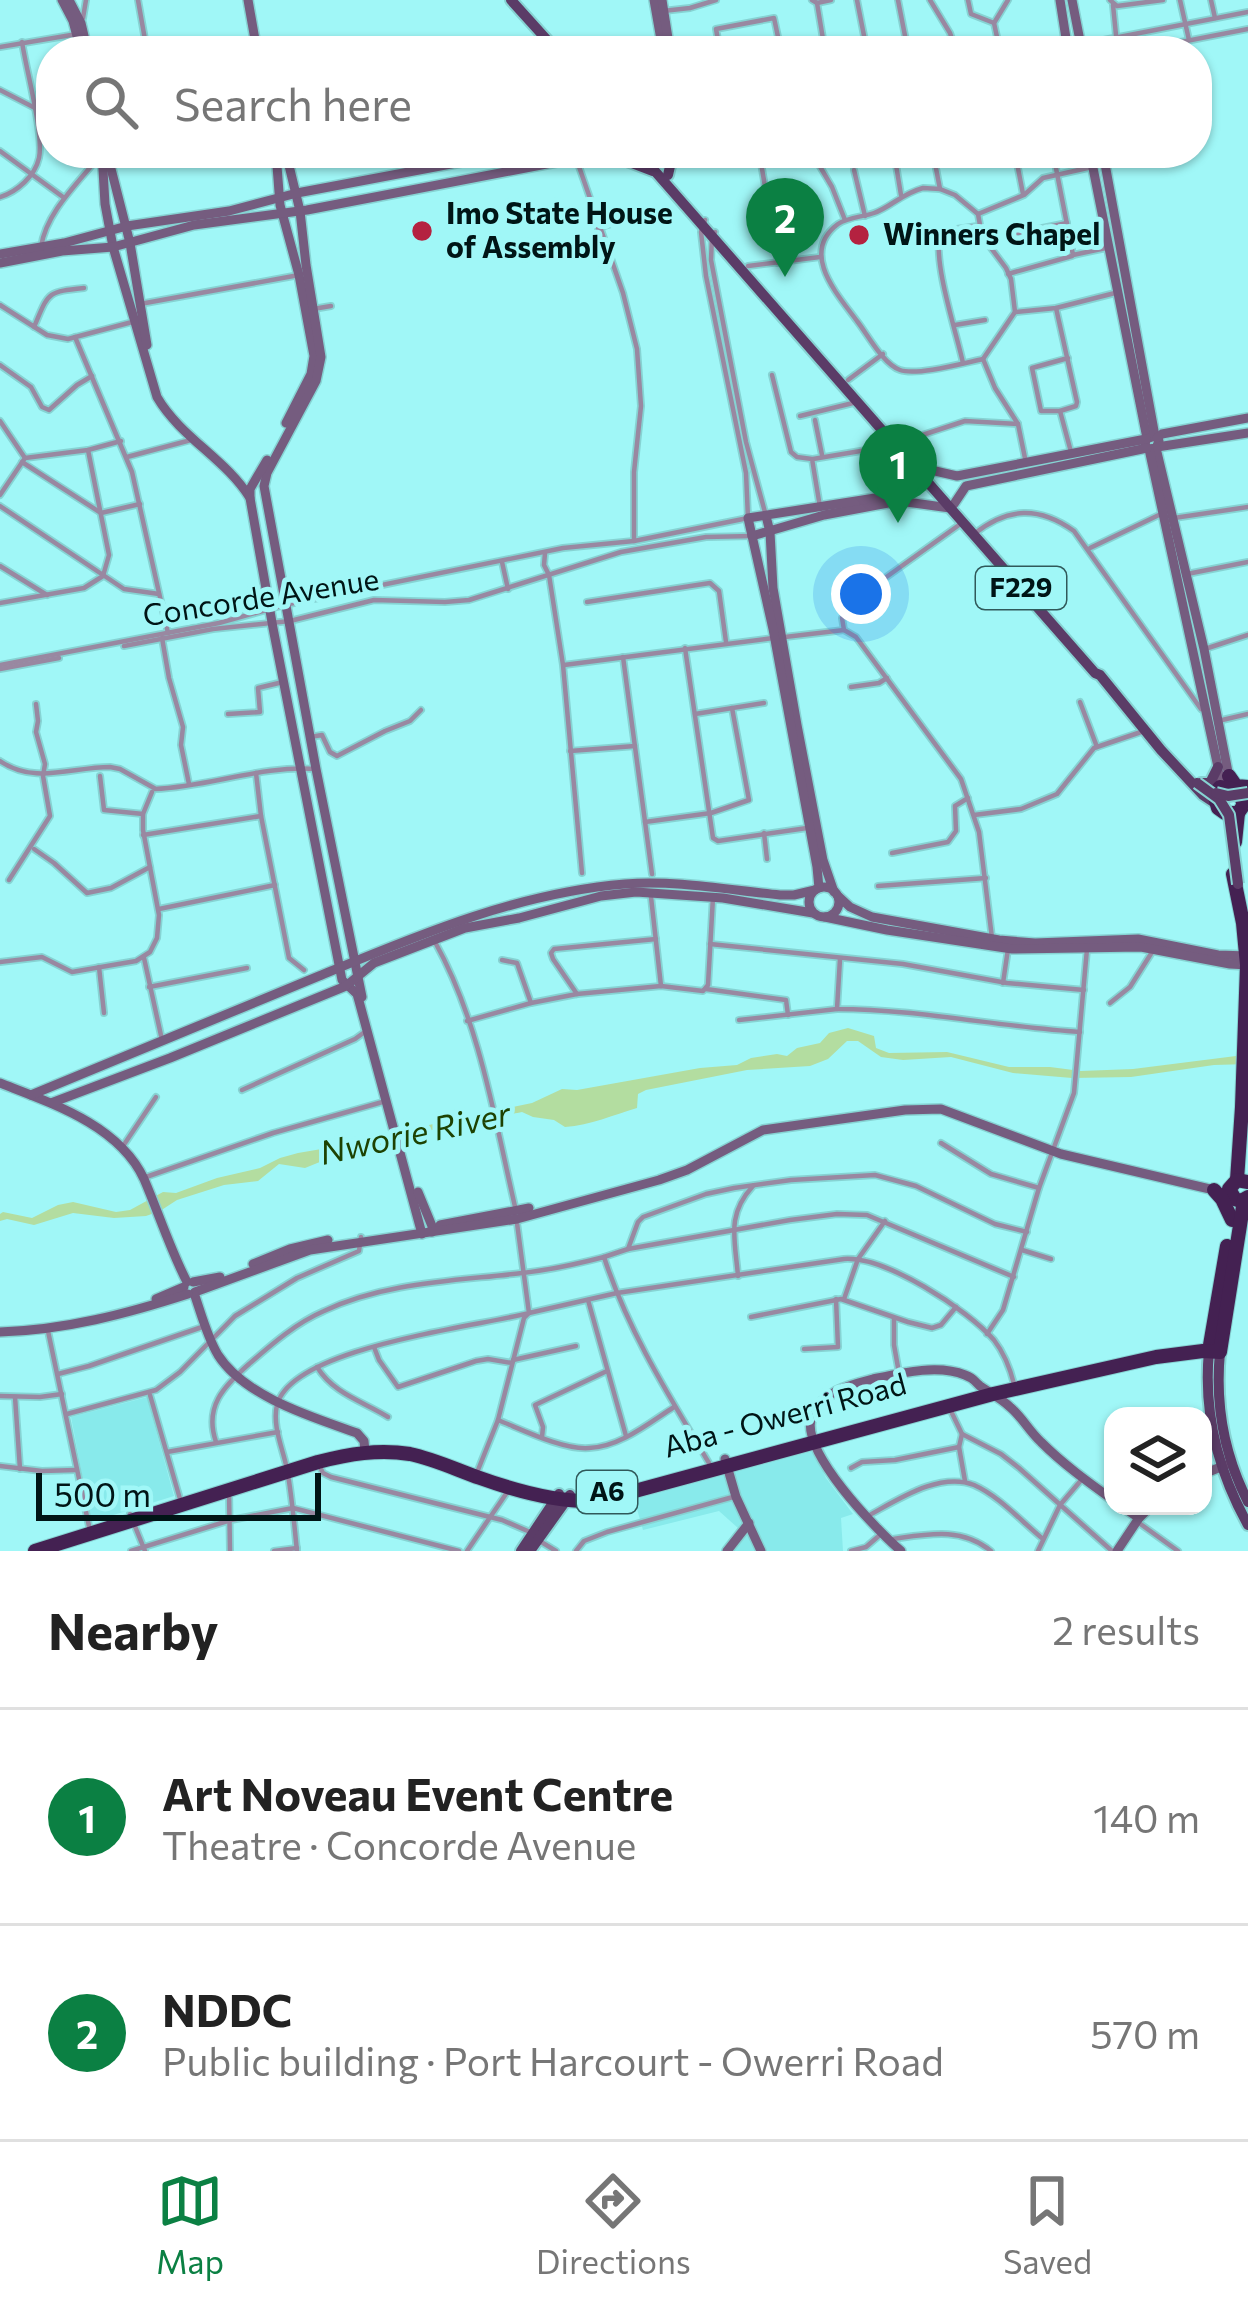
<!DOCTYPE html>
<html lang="en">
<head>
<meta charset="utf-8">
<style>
  body { margin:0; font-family:Commissioner,sans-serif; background:#f2f2f2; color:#222 }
  .controls { position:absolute; right:36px; bottom:36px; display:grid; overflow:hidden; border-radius:24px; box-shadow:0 3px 9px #0004 }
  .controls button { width:108px; height:108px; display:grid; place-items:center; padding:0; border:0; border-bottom:3px solid #e0e0e0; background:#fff; color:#222; font:60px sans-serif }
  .scale { position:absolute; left:36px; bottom:30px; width:285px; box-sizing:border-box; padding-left:12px; border:6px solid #001516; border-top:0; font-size:33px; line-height:42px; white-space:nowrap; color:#001516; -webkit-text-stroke:9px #a0f7f7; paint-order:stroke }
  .you { position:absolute; left:861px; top:594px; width:42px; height:42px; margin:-30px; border:9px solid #fff; border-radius:50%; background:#1a73e8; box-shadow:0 0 0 18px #1a73e833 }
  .badge { display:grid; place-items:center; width:78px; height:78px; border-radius:50%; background:#0b8043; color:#fff; font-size:39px; font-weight:700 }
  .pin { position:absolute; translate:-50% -99px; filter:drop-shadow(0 3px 6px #0008) }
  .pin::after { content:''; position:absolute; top:63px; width:42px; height:36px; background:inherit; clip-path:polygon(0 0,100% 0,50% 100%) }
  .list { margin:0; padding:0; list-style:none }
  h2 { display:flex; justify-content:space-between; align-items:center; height:156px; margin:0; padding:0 48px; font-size:51px }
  h2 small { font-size:39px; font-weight:400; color:#767676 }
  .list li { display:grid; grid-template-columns:78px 1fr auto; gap:36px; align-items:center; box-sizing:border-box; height:216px; padding:0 48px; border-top:3px solid #e0e0e0 }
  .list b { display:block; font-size:45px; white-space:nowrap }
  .list p { margin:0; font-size:39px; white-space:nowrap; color:#767676 }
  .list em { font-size:39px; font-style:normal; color:#767676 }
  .icon { flex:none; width:66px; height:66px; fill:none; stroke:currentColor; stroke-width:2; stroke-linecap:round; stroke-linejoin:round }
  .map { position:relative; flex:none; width:1248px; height:1551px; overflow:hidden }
  .search { position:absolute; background:#fff; box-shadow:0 3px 9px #0004; left:36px; right:36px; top:36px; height:132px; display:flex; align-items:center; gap:30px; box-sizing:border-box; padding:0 42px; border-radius:48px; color:#767676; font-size:45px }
  .sheet { height:588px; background:#fff }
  nav { display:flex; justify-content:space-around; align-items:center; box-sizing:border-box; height:168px; border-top:3px solid #e0e0e0; background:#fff; font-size:33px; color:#767676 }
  nav a { display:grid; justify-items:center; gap:6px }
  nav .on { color:#0b8043 }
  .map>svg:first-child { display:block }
</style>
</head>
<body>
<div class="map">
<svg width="1248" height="1551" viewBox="0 0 1248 1551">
  <rect width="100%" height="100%" fill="#a0f7f7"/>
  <g fill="#88eaeb">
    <polygon points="147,1397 174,1496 91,1522 71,1417"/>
    <polygon points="812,1448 826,1478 853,1514 841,1518 843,1551 721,1551 738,1528 719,1511 643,1530 633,1495"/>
  </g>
  <path fill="#b3dda0" d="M 848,1028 L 874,1036 L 876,1048 L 889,1053 L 947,1052 L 1009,1067 L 1050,1067 L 1081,1071 L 1133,1069 L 1236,1056 L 1248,1056 L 1248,1064 L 1214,1065 L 1131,1077 L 1072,1078 L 1013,1073 L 951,1057 L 903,1060 L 881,1057 L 858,1041 L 847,1041 L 828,1059 L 810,1066 L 747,1070 L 646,1090 L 638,1094 L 637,1108 C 613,1115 591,1125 565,1127 L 554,1120 L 533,1117 L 522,1112 C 489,1119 415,1128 392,1147 L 347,1151 L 305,1168 L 279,1164 L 258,1181 L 224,1185 L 177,1200 L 160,1211 L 146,1216 L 114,1218 L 73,1213 L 34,1225 L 7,1219 L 0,1221 L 0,1214 L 3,1212 L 32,1218 L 58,1205 L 73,1202 L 116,1212 L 130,1210 L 163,1192 L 176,1193 L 217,1178 L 260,1168 L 280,1158 L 298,1153 L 345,1145 L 375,1144 L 410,1129 L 532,1103 L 562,1089 L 577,1090 L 700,1068 L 737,1065 L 751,1058 L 777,1054 L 787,1056 L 797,1048 L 820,1043 L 829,1033 Z"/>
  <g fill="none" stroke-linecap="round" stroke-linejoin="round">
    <g stroke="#86d3d3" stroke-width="8">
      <g id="street">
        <polyline points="138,0 147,51"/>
        <polyline points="812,0 817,3 831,0"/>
        <polyline points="857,0 867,51"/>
        <polyline points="898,0 908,51"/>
        <polyline points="930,0 950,33 956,51"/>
        <polyline points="968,0 971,14 994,23"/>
        <polyline points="1110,0 1117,6 1163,0"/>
        <polyline points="1180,0 1189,40"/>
        <polyline points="1211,0 1215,18"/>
        <polyline points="817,3 825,51"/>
        <polyline points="1113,5 1116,35"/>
        <polyline points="663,11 690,8 716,0"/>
        <polyline points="83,18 86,0"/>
        <polyline points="1083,44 1248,12"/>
        <polyline points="0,47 77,34"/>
        <polyline points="720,51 716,29 774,18 781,51"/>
        <polyline points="915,51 951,45"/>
        <polyline points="1000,51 994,23 1008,0"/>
        <polyline points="1135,51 1248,29"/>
        <polyline points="0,90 35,108 51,106"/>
        <polyline points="0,151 63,197"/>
        <polyline points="812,153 832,187 845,220"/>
        <polyline points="894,153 901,195"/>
        <polyline points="933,153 940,189"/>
        <polyline points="975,153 976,159"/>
        <polyline points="1015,153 1023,194"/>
        <polyline points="1053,153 1073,255 1106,248"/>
        <polyline points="576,158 623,293 637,349 641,406 634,472 634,541"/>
        <polyline points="854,170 865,216"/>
        <path d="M 923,188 L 940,189 L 955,195 L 978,214 L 982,236 L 1006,268 L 1011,279 L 1015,312 L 983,359 C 964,363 917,376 900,370 C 883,364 868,335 857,321 C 838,295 799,253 838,224 C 848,217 863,217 874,213 C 891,207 901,194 923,188 Z"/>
        <path d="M 0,197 C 17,192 35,176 39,158 C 44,134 26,69 22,42"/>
        <polyline points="978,214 1024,195 1043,178 1092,167"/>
        <polyline points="598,228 631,218 664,216"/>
        <polyline points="715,232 712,237 711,260 746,442 766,516"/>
        <polyline points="984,240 1067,223"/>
        <path d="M 41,247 C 46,213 77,184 98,158"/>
        <polyline points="778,263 761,163 795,154 813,156"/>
        <polyline points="748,266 820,257"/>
        <polyline points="1008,274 1072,256"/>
        <polyline points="140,304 299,275"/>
        <polyline points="0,305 47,335 68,339 136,321"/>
        <polyline points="1056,308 1077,402 1076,406 1060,411 1041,411 1032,368 1068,358"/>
        <polyline points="313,309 331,306"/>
        <polyline points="1015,312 1056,308 1115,293"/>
        <polyline points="955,325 985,320"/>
        <path d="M 34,327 C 49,292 46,292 84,288"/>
        <polyline points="75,337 132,472 168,633"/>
        <polyline points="983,359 995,388 1018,424 1026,463"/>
        <path d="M 963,363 C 956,331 933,263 940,234 L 950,230 L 978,226"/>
        <polyline points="0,365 31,387 42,407 49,410 77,385 92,376"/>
        <polyline points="772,375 791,452 797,457 812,459 820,507"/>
        <polyline points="848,380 883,354"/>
        <polyline points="1060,411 1071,452"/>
        <polyline points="800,416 853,403"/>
        <polyline points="815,420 822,455"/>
        <polyline points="0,421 25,458 0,495"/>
        <polyline points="901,442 965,421 1018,424"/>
        <polyline points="127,457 191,440"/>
        <polyline points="25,458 88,450 121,441"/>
        <polyline points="813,459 890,446"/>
        <polyline points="22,462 101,513 140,504"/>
        <polyline points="0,506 124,589 159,594"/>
        <polyline points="1174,518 1248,507"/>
        <polyline points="959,525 864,593 851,604 842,618 844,630 856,637 961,779 979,832 992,938"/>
        <path d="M 974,534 C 1008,507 1039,506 1074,531 L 1201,709"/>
        <polyline points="1090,548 1161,514"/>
        <polyline points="545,553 544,565 549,575 563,665 582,873"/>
        <polyline points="502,562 508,589"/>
        <polyline points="0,566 47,595"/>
        <polyline points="1187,574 1248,562"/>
        <polyline points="587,602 710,583 719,591 726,642"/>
        <polyline points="0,603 84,588 103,576 109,555 88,450"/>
        <polyline points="785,637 844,630"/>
        <polyline points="162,638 169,678 183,727 181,745 189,784"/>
        <polyline points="124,646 213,629 290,621 374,600 445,602 469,600 621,552 706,537 752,536"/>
        <polyline points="685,648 713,838 718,841 807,828"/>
        <polyline points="1208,648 1248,635"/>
        <polyline points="623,657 652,874"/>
        <polyline points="0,665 219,623 284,605 563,548 634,541 748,518 746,473 706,276 701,232 705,220"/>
        <polyline points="564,665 773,638"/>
        <polyline points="0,669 59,658"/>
        <polyline points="851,687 879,683 887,678"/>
        <polyline points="1080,702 1097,747"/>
        <polyline points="228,714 260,712 258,688 283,682"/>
        <polyline points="695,714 764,703"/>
        <polyline points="1218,721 1248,714"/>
        <polyline points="310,737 322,735 330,752 337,756 385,731 410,721 421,710"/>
        <polyline points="570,751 635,746"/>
        <path d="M 0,761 C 35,785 71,767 110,767 L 120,769 L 154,788"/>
        <polyline points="256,773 261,816 289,958 304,970"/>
        <polyline points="100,776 104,810 143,814"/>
        <path d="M 155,789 C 209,787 262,765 316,769"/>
        <polyline points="974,815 1021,809 1057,794 1094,748 1144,731"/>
        <polyline points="645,822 711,813 749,800 732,708"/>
        <polyline points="764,833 767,859"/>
        <polyline points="143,835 261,816"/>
        <polyline points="34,849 54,863 87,893 111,888 150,867"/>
        <polyline points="892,853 948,842 956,831 955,806 968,798"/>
        <polyline points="9,880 50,816 43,776 45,764 36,732 38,721 36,704"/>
        <polyline points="878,886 986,878"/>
        <polyline points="651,897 661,986"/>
        <polyline points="159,909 275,885"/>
        <path d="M 435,942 C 480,1023 495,1121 516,1211"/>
        <polyline points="710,944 903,964 1007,983 1084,990"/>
        <polyline points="144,958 162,1040"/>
        <path d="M 840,959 L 837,1009 C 918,1009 999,1027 1080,1032"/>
        <polyline points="502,960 517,963 531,1003"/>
        <polyline points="0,962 42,957 72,972 136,961 150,952 157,938 159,915 143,830 143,814 152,792"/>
        <polyline points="99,967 104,1013"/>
        <polyline points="1003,983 1008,949"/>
        <polyline points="149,987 247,968"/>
        <polyline points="706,989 786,1000 788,1015"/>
        <polyline points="577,994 553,959 551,953 554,949 656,939"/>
        <polyline points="1110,1003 1130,987 1154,949"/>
        <polyline points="739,1020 837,1009"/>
        <polyline points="467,1021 531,1003 577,994 661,986 703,991 708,985 713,897"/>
        <polyline points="242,1090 355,1039 366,1031"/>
        <polyline points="941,1143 991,1174 1039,1188"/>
        <polyline points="121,1149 156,1097"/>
        <polyline points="146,1177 273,1133 386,1101"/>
        <polyline points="628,1249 790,1220 837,1214 867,1215 1014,1277"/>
        <polyline points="1022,1250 1051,1259"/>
        <polyline points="604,1257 628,1249 638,1222 643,1217 706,1194 734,1188 791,1180 875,1175 916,1186 995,1224 1027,1232"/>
        <path d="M 738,1276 C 735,1239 726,1215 753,1186"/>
        <polyline points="844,1299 858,1259 885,1221"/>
        <polyline points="588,1300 626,1436"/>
        <polyline points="751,1317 841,1299 908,1322 932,1328 941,1325 956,1307"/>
        <polyline points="894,1319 894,1345 899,1373"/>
        <polyline points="48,1331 90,1531"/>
        <polyline points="987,1334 1003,1310 1039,1188 1074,1093 1087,949"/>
        <polyline points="374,1347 379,1360 398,1387 476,1361 488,1359 512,1363"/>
        <polyline points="804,1349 838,1347 836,1299"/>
        <polyline points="513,1360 576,1346"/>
        <path d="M 317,1367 C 334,1394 362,1401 388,1417"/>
        <polyline points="58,1374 89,1366 205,1326"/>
        <polyline points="150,1395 180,1499"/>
        <polyline points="0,1396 40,1397 62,1394"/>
        <polyline points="15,1397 20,1469"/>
        <polyline points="949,1407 962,1434 1001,1454 1019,1468 1112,1551"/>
        <polyline points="67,1414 156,1390 180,1372 235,1316 297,1278 359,1251 361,1237"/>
        <path d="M 498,1420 C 523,1430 563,1450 589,1448 C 620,1447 649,1423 674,1407"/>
        <polyline points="962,1434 959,1447 965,1481"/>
        <polyline points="542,1437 543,1427 535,1405 607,1371"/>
        <path d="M 216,1442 C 204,1407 223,1387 249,1364 C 272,1344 296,1323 324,1311 C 385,1282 456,1281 522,1273 C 550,1270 577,1264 604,1257 C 628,1331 669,1396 709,1463"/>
        <polyline points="167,1452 278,1432"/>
        <polyline points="0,1466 42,1471 76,1470"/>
        <polyline points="320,1467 323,1473 331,1477 502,1520 530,1532"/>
        <polyline points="851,1468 862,1462 895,1460 959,1447"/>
        <path d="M 476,1475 L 498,1420 L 524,1318 L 529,1313 L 617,1293 L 844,1259 C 885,1256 967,1309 994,1340 C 1004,1353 1010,1368 1014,1384"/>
        <polyline points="229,1491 230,1551"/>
        <polyline points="130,1514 145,1551"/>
        <path d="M 866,1517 C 896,1501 939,1471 974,1485 C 999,1496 1022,1522 1043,1539"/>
        <polyline points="1139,1523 1178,1551"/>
        <path d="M 893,1539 C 929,1534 961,1527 991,1551"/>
        <polyline points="538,1540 556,1551"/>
        <polyline points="131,1551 231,1520 293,1508 459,1551"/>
        <polyline points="274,1551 297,1548"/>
        <path d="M 297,1551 C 294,1523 292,1496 287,1469 C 283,1449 272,1426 277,1405 C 292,1347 476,1327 529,1313 L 517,1223"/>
        <polyline points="467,1551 508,1491"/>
        <polyline points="576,1551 584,1541 607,1532 733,1497"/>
        <polyline points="851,1551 866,1547 881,1534"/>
        <polyline points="1038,1551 1060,1505 1083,1478"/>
      </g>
    </g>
    <g stroke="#86d3d3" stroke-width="12">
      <g id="secondary">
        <polyline points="62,0 73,21 81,51"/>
        <polyline points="69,0 81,23 85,40"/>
        <polyline points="248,0 257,51"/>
        <polyline points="654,0 663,51"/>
        <polyline points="662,0 670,51"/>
        <polyline points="1060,0 1068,51"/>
        <polyline points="1072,0 1082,51"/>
        <polyline points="1051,51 1069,47"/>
        <path d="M 102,153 L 105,204 L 113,247 L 157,397 C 181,438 226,459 250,498 L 273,628 L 342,980 L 357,994 L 359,1001 L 422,1234"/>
        <polyline points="107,153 130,243 147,345"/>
        <polyline points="276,153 280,205 299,275 314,356 311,374 286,423"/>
        <polyline points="286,153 300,211 306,265 321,357 316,381 267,473 264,486 316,769 362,997"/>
        <polyline points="1090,153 1147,438"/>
        <polyline points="1103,153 1155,436 1159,441 1156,448 1149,449 1145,446 1146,439 1155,436"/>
        <polyline points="0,254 64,243 127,226 229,211 297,193 510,153"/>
        <polyline points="0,263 62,251 113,247 194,225 307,210 604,153"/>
        <polyline points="1157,438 1162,434 1248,418"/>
        <polyline points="1157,447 1248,433"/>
        <polyline points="1156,448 1204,649 1229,777"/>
        <polyline points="1149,449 1218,767 1220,787"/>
        <polyline points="922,468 957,476 1146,439"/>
        <polyline points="250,498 250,489 267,460"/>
        <polyline points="954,504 966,486 1147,448"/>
        <polyline points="766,516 770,532 773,588 797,725 823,860 834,892"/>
        <polyline points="752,536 824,515 899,501 950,508"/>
        <circle cx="824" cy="902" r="15"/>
        <polyline points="819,888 817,867 773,629 748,518 894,495 902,489 917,470"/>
        <polyline points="837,895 850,907 872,917 999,940 1035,943 1138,939 1218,955 1248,956"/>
        <polyline points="825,917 887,930 1012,949 1141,947 1230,964 1248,965"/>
        <path d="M 0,1083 C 51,1103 119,1125 144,1179 C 159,1214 170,1249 187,1282"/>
        <path d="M 31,1095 C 127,1055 223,1016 319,976 C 418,935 517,893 625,884 C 677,880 728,890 780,895 L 794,895 L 815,890"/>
        <polyline points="51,1103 170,1058 346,986 374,963 465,928 519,918 601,896 636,892 723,898 813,913"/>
        <polyline points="418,1192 432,1226 432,1232"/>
        <polyline points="440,1225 529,1208"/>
        <polyline points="253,1264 290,1249 328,1240"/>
        <polyline points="193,1282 220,1277"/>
        <polyline points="195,1292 310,1250 517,1219 659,1180 687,1170 763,1130 905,1110 941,1109 1061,1154 1214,1190"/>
        <path d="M 194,1293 C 201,1313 207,1337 218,1355 C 245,1397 312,1417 357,1433 L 364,1441 L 365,1452"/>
        <polyline points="156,1299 184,1287"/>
        <path d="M 0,1332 C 65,1330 126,1314 188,1294"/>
        <polyline points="725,1459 736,1497 761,1551"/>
        <polyline points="1203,1474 1226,1465"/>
        <polyline points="1121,1506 1139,1518"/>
        <polyline points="727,1551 749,1523"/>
        <path d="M 901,1551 C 877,1530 798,1450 812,1416 C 823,1391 850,1385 873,1379 C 901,1373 938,1364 965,1375 C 975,1379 972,1379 980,1386 C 990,1393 1001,1398 1010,1407 C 1022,1417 1029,1431 1041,1442 C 1063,1464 1088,1482 1113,1500"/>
        <polyline points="1117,1551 1139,1518 1151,1506"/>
      </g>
    </g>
    <g stroke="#86d3d3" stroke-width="14">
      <g id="primary">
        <polyline points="511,0 557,51"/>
        <polyline points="606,153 653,171"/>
        <polyline points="639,153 1095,673 1100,675 1161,750 1203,795 1215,803"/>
        <polyline points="668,175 673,153"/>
        <polyline points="1201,783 1210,783 1218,767"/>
        <path d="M 1209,1351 C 1203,1414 1218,1471 1248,1525"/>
        <path d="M 1220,1352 C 1215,1404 1224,1455 1248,1502"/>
        <polyline points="521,1551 559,1494"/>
        <polyline points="530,1551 570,1495"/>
      </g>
    </g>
    <g stroke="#86d3d3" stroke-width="16">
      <g id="highway">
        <polyline points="1229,776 1236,786 1248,787"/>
        <path d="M 1243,803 C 1240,790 1233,788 1220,787 L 1214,794 L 1218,808 L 1225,813 L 1238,813 L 1248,799"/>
        <polyline points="1235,842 1238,813"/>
        <polyline points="1233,874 1243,923 1247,965 1242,1107 1237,1180"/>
        <polyline points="1248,1182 1237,1180 1229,1189 1235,1199 1241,1201 1248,1197"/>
        <polyline points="1214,1190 1222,1199 1232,1220"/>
        <polyline points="1209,1351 1227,1246"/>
        <path d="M 35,1551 L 318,1462 C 349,1454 378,1449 410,1454 C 434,1459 457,1470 480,1478 C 516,1491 560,1503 598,1501 L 993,1394 L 1156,1357 L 1203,1351 L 1220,1352 L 1244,1200"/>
      </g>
    </g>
    <use href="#street" stroke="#9988a1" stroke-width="4.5"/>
    <use href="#secondary" stroke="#755c7f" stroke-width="9"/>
    <use href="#primary" stroke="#5b3c67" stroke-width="10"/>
    <use href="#highway" stroke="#442152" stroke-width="14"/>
    <g stroke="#86d3d3" stroke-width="14" stroke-linecap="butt">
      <g id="primary-bridge">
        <polyline points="1197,783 1219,799 1229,815 1238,884"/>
        <polyline points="1216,793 1228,796 1248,793"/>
      </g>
    </g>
    <use href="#primary-bridge" stroke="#5b3c67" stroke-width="10"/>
  </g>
  <g fill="#b42240" stroke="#a0f7f7" stroke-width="4.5">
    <circle cx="422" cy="231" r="12"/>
    <circle cx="859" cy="235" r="12"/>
  </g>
  <g text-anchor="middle" stroke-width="10" stroke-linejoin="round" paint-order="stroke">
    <g fill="#a0f7f7" stroke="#30595a" stroke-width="3">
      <rect x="976" y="567" width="90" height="42" rx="9"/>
      <rect x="577" y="1471" width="60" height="42" rx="9"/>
    </g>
    <g font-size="27" font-weight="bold" fill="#001516">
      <text x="1021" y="597">F229</text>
      <text x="607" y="1501">A6</text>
    </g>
    <g font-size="30" font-weight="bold" fill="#001516" stroke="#a0f7f7" text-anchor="start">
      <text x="446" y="224">Imo State House<tspan x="446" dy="34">of Assembly</tspan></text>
      <text x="883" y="245">Winners Chapel</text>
    </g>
    <g font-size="30" fill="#001516" stroke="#a0f7f7">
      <text transform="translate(261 598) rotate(-9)" y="10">Concorde Avenue</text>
      <text transform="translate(785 1416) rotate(-15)" y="10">Aba - Owerri Road</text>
    </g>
    <g font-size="33" font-style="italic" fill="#1d4202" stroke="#a0f7f7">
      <text transform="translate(415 1133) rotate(-12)" y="12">Nworie River</text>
    </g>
  </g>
</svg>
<div class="controls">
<button><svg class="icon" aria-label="layers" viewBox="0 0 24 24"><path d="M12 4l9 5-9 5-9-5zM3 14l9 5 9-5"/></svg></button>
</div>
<div class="scale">500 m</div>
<div class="you"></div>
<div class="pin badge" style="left:898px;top:523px">1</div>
<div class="pin badge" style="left:785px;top:277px">2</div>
<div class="search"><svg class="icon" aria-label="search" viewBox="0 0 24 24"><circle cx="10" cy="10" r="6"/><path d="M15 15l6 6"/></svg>Search here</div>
</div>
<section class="sheet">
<h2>Nearby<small>2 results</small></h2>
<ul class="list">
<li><span class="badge">1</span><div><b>Art Noveau Event Centre</b><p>Theatre · Concorde Avenue</p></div><em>140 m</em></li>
<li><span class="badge">2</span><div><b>NDDC</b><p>Public building · Port Harcourt - Owerri Road</p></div><em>570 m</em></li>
</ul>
</section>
<nav>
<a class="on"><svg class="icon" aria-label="map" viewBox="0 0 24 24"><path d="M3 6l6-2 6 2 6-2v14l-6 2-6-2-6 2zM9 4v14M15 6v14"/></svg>Map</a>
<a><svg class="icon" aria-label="directions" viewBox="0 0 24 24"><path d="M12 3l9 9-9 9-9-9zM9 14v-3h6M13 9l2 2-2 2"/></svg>Directions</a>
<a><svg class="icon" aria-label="saved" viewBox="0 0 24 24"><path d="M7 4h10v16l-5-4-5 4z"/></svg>Saved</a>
</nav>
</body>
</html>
